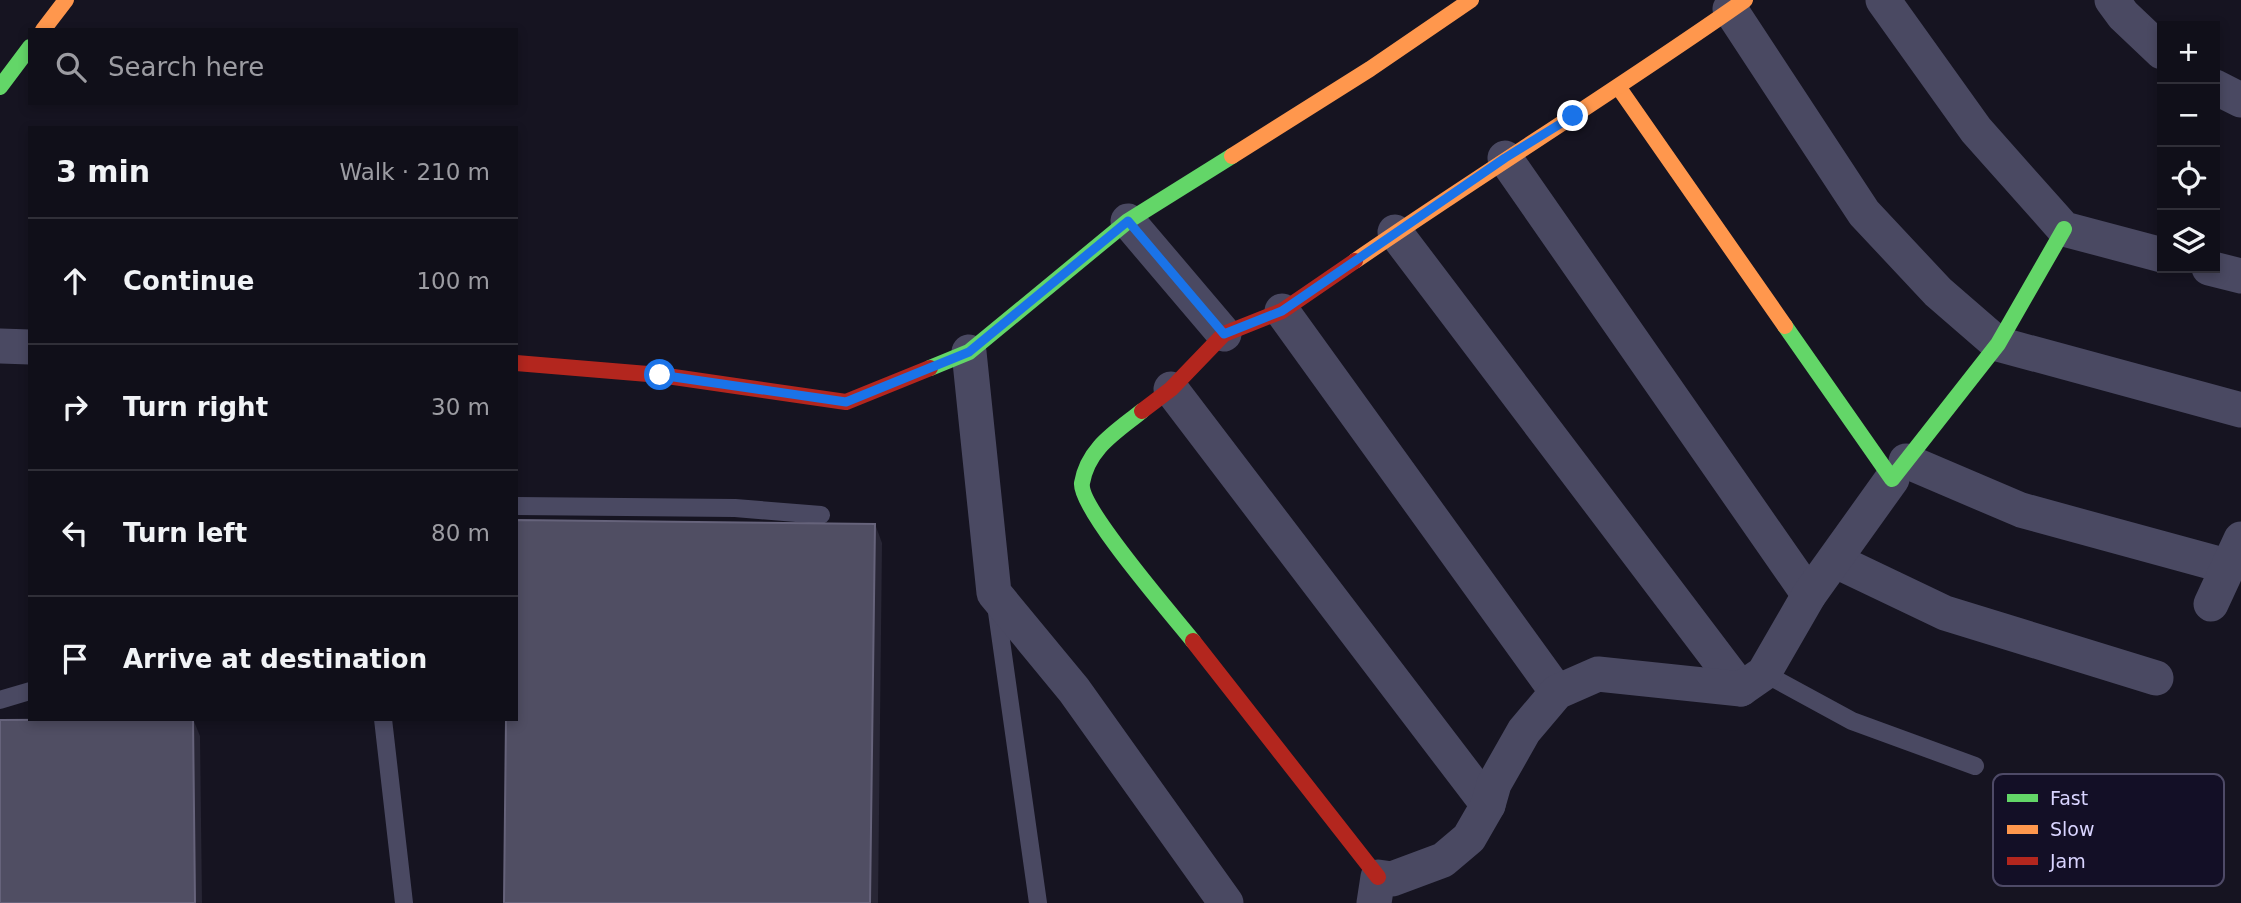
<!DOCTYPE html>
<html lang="en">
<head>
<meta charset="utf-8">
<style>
  body { margin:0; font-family:"DejaVu Sans",sans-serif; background:#1e1d26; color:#f1f3f6 }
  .controls { position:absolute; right:21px; top:21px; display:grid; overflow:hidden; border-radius:0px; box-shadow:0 4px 10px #0003 }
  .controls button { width:63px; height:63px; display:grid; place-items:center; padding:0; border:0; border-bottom:2px solid #302f38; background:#100f19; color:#f1f3f6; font:35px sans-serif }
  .stop { position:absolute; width:21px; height:21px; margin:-16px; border:5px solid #1a73e8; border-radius:50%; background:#fff }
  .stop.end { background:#1a73e8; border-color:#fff; box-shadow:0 2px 7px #0008 }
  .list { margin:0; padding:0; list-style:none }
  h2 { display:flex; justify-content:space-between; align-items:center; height:91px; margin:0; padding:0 28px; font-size:30px }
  h2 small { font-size:23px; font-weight:400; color:#9c9ca2 }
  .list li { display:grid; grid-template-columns:46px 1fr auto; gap:21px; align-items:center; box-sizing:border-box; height:126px; padding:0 28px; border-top:2px solid #302f38 }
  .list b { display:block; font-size:26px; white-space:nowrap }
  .list em { font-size:23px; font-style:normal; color:#9c9ca2 }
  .icon { flex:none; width:38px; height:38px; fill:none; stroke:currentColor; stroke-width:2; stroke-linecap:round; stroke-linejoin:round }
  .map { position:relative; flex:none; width:2241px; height:903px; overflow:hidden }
  .search { position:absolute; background:#100f19; box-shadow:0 4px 10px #0003; left:28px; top:28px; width:490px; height:77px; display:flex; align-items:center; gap:18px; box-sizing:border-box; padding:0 24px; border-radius:0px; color:#9c9ca2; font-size:26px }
  .panel { position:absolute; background:#100f19; box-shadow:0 4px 10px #0003; left:28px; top:126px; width:490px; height:595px; border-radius:0px }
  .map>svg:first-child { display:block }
</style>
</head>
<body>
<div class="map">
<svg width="2241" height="903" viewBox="0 0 2241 903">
  <rect width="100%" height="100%" fill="#161421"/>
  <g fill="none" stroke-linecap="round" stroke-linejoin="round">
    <g stroke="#4a4962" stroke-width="18">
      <polyline points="516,506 735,508 821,515"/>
      <polyline points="996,605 1038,903"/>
      <polyline points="1764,673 1852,721 1975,766"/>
      <polyline points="0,700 30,691"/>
      <polyline points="383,719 404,903"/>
    </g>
    <g stroke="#4a4962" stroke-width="35">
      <polyline points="1883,0 1976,130 2064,229 2162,255"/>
      <polyline points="2112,0 2123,15 2162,52"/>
      <polyline points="1730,9 1864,213 1938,292 1998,344 2241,410"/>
      <polyline points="2215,87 2241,100"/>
      <polyline points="1505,158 1809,595"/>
      <polyline points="1128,221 1224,334"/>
      <polyline points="1395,232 1741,689"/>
      <polyline points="2209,268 2241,276"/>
      <polyline points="1282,311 1557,692"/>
      <polyline points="0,346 30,347"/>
      <polyline points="969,352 994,593 1074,690 1226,903"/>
      <polyline points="1171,389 1488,805"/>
      <polyline points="1906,461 2021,510 2226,566"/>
      <polyline points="1836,561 1945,613 2156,678"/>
      <polyline points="2211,604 2241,539"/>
      <polyline points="1374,903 1378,877 1392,879 1443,860 1469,838 1488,805 1494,784 1524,731 1557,692 1598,674 1741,689 1764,673 1809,595 1892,479"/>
    </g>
    <g stroke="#63d668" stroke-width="16">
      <polyline points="0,87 30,47"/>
      <polyline points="1785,326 1892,479 1998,344 2064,229"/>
      <polyline points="930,368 969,352 1128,221 1232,156"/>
      <path d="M 1142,411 C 1116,432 1088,448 1082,483 C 1078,507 1174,617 1193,641"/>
    </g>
    <g stroke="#ff974d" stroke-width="16">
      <polyline points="43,30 66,0"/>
      <polyline points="1619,88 1785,326"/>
      <polyline points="1232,156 1370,69 1471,0"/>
      <path d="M 1355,261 C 1484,172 1617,90 1745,0"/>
    </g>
    <g stroke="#b3261e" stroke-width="16">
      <polyline points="516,363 660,375 846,402 930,368"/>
      <polyline points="1142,411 1171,389 1224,334 1282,311 1355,261"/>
      <polyline points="1193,641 1378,877"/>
    </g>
  </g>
  <g fill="#282635">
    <polygon points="875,524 882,543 878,903 870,903"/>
    <polygon points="193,719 200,736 202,903 195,903"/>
  </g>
  <g fill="#504e63" stroke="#66637b" stroke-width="2">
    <polygon points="516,520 875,524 870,903 504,903 506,719 516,719"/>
    <polygon points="193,719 195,903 0,903 0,720"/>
  </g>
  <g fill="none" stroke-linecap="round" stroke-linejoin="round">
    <polyline stroke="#1a73e8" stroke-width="9" points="660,375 846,402 969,352 1128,221 1224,334 1282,311 1505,158 1573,116"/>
  </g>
  <rect x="1993" y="774" width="231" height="112" rx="10" fill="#130f26" stroke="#4e4a67" stroke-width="2"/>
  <rect x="2007" y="794" width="31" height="8" fill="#63d668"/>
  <rect x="2007" y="825" width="31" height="9" fill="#ff974d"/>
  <rect x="2007" y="857" width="31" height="8" fill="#b3261e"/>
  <g font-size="19" fill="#d9d4ff">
    <text x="2050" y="805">Fast</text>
    <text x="2050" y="836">Slow</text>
    <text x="2050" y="868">Jam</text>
  </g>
</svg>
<div class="controls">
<button>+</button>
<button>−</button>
<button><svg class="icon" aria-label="locate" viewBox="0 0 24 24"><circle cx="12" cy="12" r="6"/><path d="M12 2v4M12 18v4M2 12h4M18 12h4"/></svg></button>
<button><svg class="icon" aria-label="layers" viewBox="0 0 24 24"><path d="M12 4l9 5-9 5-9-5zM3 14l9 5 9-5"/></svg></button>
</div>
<div class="stop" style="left:660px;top:375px"></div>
<div class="stop end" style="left:1573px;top:116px"></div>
<div class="search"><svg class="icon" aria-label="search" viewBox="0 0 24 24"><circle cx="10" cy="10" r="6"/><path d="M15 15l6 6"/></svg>Search here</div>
<section class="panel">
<h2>3 min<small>Walk · 210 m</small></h2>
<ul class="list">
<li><svg class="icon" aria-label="ahead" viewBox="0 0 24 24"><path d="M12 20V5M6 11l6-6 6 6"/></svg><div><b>Continue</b></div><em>100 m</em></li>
<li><svg class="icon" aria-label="right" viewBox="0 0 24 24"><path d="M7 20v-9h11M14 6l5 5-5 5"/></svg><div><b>Turn right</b></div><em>30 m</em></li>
<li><svg class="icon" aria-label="left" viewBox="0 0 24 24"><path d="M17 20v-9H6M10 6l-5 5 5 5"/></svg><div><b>Turn left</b></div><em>80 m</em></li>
<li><svg class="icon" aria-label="arrive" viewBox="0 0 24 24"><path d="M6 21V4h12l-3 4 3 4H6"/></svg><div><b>Arrive at destination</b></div></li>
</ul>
</section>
</div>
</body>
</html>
